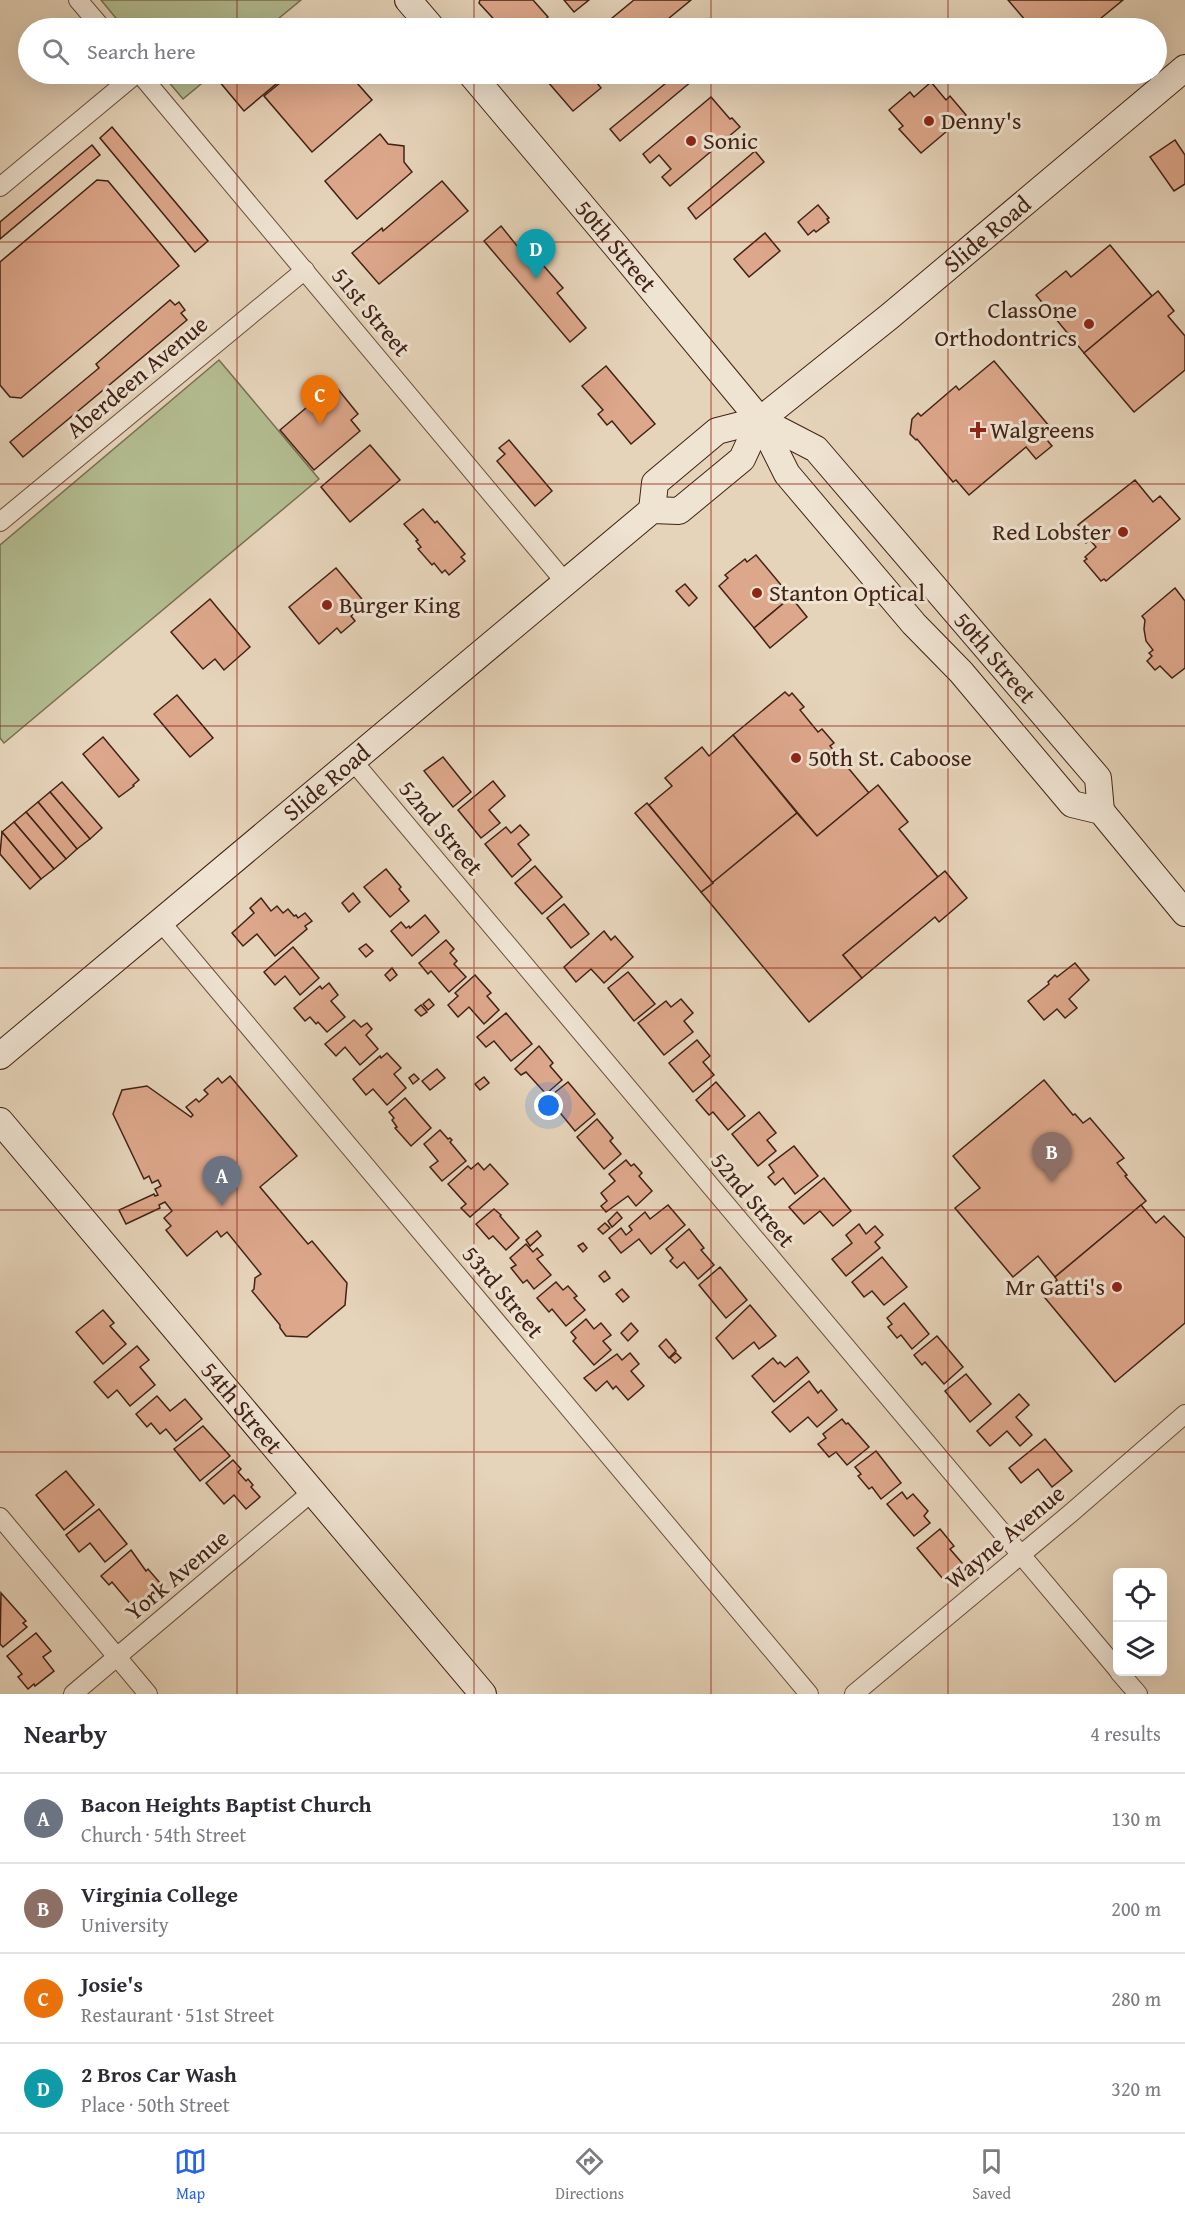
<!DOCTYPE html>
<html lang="en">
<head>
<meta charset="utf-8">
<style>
  body { margin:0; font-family:"Gentium Book Plus",serif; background:#f7f7f7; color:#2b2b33 }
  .controls { position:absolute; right:18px; bottom:18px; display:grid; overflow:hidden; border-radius:9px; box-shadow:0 6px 24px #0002 }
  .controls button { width:54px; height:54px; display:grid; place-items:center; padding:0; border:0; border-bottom:2px solid #e1e1e2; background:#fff; color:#2b2b33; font:30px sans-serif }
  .you { position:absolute; left:549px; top:1106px; width:21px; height:21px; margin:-15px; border:4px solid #fff; border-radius:50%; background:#1a73e8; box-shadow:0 0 0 9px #1a73e833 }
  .badge { display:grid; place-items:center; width:39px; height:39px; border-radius:50%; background:#2563eb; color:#fff; font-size:20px; font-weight:700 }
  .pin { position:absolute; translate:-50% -50px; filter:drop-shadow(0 2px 3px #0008) }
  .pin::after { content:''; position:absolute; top:32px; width:21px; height:18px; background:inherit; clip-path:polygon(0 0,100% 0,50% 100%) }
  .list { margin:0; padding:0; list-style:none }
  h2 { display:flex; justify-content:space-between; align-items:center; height:78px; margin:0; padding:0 24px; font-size:26px }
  h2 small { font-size:20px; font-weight:400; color:#7c7c81 }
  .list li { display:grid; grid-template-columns:39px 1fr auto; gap:18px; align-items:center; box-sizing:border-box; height:90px; padding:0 24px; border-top:2px solid #e1e1e2 }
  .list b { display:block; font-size:22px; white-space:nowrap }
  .list p { margin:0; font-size:20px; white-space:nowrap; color:#7c7c81 }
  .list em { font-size:20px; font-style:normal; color:#7c7c81 }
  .icon { flex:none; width:33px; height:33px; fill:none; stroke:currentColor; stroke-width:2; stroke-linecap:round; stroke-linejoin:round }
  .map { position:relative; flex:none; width:1185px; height:1694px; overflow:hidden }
  .search { position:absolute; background:#fff; box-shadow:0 6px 24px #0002; left:18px; right:18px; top:18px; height:66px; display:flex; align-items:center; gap:15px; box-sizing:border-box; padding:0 21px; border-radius:33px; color:#7c7c81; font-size:22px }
  .sheet { height:438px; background:#fff }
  nav { display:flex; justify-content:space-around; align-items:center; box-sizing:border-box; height:84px; border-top:2px solid #e1e1e2; background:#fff; font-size:16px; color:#7c7c81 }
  nav a { display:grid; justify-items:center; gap:3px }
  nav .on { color:#2563eb }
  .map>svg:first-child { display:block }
</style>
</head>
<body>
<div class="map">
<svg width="1185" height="1694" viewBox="0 0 1185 1694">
  <rect width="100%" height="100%" fill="#e6d4ba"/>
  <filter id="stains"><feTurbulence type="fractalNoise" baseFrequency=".00333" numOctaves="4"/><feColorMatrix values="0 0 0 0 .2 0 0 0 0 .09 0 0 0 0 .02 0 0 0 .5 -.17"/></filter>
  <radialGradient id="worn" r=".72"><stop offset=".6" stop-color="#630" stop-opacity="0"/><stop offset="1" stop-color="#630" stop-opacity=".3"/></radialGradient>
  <g fill="#b3bd91" stroke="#7a7053" stroke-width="1.5">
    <polygon points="101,0 301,0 267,28 124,28"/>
    <polygon points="162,74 213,74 183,99"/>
    <polygon points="219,360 319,479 4,743 0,738 0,545"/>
  </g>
  <g fill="#dda78b" stroke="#412215" stroke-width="1.5">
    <polygon points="480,0 533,0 548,17 544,20 552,28 502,28 479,3"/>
    <polygon points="564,0 589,0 574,12"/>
    <polygon points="634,0 691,0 657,28 600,28"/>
    <polygon points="1008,0 1123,0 1089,28 1032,28"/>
    <polygon points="213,74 288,74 244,111"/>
    <polygon points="291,74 349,74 372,100 312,152 264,96"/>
    <polygon points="541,74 590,74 601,88 573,111"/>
    <polygon points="677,74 686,74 692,81 620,141 610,129"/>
    <polygon points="931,82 946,100 950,96 966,115 921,153 899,129 903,126 889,110 910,92 914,97"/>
    <polygon points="711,97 730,119 732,118 740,127 670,186 662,177 671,169 659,155 650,163 643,154"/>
    <polygon points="112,127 208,241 195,252 100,138"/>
    <polygon points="380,134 388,144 404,146 404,162 412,172 357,219 325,181"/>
    <polygon points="1175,140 1185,155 1185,184 1174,191 1150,157"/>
    <polygon points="92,145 100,155 0,239 0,222"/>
    <polygon points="755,151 764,162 696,219 688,208"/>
    <polygon points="97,180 108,181 179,266 21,398 10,397 0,385 0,262"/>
    <polygon points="442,181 468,211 379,284 352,253 382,228 383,231"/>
    <polygon points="818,205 829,218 827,219 829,222 816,232 814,230 808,235 798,222"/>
    <polygon points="501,226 530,262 536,257 563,288 557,293 586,328 570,342 484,241"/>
    <polygon points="765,233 780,251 749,277 734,259"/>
    <polygon points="1110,245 1152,296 1084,353 1036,295 1066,271 1071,277"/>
    <polygon points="1158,291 1174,311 1168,316 1185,336 1185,370 1134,412 1084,353"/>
    <polygon points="170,300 175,305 179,302 185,310 181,313 187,320 23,457 10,442 99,368 96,364"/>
    <polygon points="994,361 1050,427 1042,434 1052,446 1036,459 1026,447 969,495 956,480 953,482 917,439 916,440 910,434 912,419 918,413 921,416 956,386 959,390"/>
    <polygon points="606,366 655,424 631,444 612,421 607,425 598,414 603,410 582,386"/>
    <polygon points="337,388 358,414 351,420 360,431 314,470 280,430 326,391 329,395"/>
    <polygon points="509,440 552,491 535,506 497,461 505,454 499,448"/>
    <polygon points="370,445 400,480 350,522 321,487"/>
    <polygon points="1135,480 1153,502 1160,496 1180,519 1106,581 1104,579 1101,581 1084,561 1087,559 1085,557 1096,547 1090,540 1086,543 1079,533 1082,531 1078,525"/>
    <polygon points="423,509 435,523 437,521 465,554 461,557 465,561 449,575 445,570 442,573 434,563 432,565 418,549 421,547 416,541 418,540 404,524"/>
    <polygon points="756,555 791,597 754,628 719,586 728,578 725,575 745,559 747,562"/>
    <polygon points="336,568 366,604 351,616 355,621 341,633 337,628 319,644 289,607"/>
    <polygon points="685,584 697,598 689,606 676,591"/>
    <polygon points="1175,588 1185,601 1185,668 1172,678 1160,666 1155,670 1147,661 1152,656 1149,653 1153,650 1146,641 1144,629 1145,620 1142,616"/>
    <polygon points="791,597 807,617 770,648 754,628"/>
    <polygon points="210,599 250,647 224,670 215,659 203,669 171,632"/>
    <polygon points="785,692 789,696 792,693 804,707 800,710 818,732 822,729 834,743 830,746 869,793 817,836 733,735"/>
    <polygon points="177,695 213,738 190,757 154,714"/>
    <polygon points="733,735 797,813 713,883 649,805 672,786 665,778 702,747 709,756"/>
    <polygon points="103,737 139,780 133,785 134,786 119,797 83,754"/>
    <polygon points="443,757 471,792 453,807 424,771"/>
    <polygon points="493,781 505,796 489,810 500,823 481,838 458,810"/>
    <polygon points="62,782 102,828 90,839 50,792"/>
    <polygon points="878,785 908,822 899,829 938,877 843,955 862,978 809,1022 701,892 797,813 817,836"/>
    <polygon points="50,792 90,839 77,849 38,802"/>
    <polygon points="38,802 77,849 66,859 26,812"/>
    <polygon points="647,803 713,883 701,892 635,813"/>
    <polygon points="26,812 66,859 54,869 14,822"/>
    <polygon points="14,822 54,869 41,879 2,832"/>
    <polygon points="520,825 529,835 518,844 531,860 512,877 485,844 506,827 511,833"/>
    <polygon points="2,832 41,879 30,889 0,854"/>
    <polygon points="535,866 562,897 542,914 515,883"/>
    <polygon points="386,869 401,887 399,889 409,901 390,917 364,887"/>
    <polygon points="945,871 967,898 939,922 935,917 862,978 843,955"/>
    <polygon points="353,893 360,902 349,912 342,903"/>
    <polygon points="261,898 271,911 277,906 283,913 288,909 294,916 296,915 298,918 305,913 312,921 305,926 307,929 275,956 257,934 243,946 232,933 254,913 250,908"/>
    <polygon points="564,904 589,934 571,948 547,918"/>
    <polygon points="425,915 439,932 412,956 391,931 401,922 406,928 409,926 410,928"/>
    <polygon points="604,931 611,940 615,936 633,957 604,983 591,969 576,982 564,967"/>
    <polygon points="446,940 454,949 450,953 457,961 454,964 466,977 449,992 431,971 428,974 419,963"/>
    <polygon points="366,944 373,951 366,957 359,949"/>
    <polygon points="293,947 319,978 300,995 285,976 275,985 264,972"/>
    <polygon points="1075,963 1089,980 1069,999 1077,1008 1065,1018 1057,1009 1044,1020 1028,1001 1049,984 1048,982 1055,975 1057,977"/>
    <polygon points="392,968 397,975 390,981 385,975"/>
    <polygon points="628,972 655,1004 634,1021 608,988"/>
    <polygon points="475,975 491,993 487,996 499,1010 484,1024 469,1007 458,1017 448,1005 458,996 455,993"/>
    <polygon points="329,983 338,995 331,1001 345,1017 327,1032 318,1022 316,1024 310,1017 305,1021 294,1008 320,986 322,989"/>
    <polygon points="429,999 434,1005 428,1010 423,1004"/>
    <polygon points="681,999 693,1013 684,1021 693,1032 664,1055 638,1023 666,1001 671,1007"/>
    <polygon points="421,1005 427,1012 421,1016 415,1010"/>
    <polygon points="506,1013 532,1044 511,1061 494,1041 486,1047 477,1037"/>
    <polygon points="354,1020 361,1027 367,1023 372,1029 366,1035 378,1049 360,1065 345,1047 336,1056 325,1044"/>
    <polygon points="697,1040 710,1056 703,1062 714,1075 693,1092 669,1063"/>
    <polygon points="539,1046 553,1063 550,1066 562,1080 546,1094 526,1072 521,1075 515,1069"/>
    <polygon points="387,1053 401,1068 394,1074 406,1088 387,1105 373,1089 366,1095 353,1079 380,1056 381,1058"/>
    <polygon points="437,1069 445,1078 430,1090 422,1081"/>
    <polygon points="414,1074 419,1079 413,1084 409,1078"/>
    <polygon points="230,1076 297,1156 260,1187 308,1244 312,1241 347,1283 345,1305 307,1337 286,1336 280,1328 280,1325 252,1291 254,1289 255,1278 261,1274 227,1232 221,1237 217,1231 187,1256 166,1230 171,1226 164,1218 172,1211 165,1202 159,1205 160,1208 126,1224 119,1210 154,1194 155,1196 158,1195 155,1189 161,1186 158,1180 152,1183 149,1176 144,1179 113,1114 122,1090 147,1086 191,1117 193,1115 186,1107 196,1099 199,1102 208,1094 204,1090 218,1078 222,1083"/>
    <polygon points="484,1077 489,1083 480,1090 475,1084"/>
    <polygon points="1044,1080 1073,1115 1075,1114 1083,1123 1090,1118 1124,1158 1117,1163 1127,1175 1125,1176 1146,1201 1055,1277 1038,1256 1013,1277 955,1208 980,1188 953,1156"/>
    <polygon points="568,1082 595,1114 575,1131 548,1098"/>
    <polygon points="716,1082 745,1116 728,1130 713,1112 709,1115 696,1100"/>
    <polygon points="405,1098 431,1128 411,1146 395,1128 397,1127 392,1120 394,1118 389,1112"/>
    <polygon points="759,1112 776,1133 767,1140 776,1151 758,1166 732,1134"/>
    <polygon points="597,1119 613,1138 610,1141 621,1154 604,1169 577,1137"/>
    <polygon points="440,1130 448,1139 450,1138 452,1140 450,1142 466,1161 442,1181 430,1167 438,1161 424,1144"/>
    <polygon points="794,1146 818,1176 795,1194 783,1178 775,1185 768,1177 774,1172 769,1165"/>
    <polygon points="626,1160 631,1166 634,1164 642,1173 639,1176 652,1191 636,1206 628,1196 606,1212 601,1206 607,1201 601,1193 615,1181 609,1174"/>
    <polygon points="478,1163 484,1170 490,1164 508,1184 470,1217 461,1208 466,1204 448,1184 468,1166 471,1169"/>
    <polygon points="824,1178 851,1211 833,1226 820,1211 804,1224 789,1207"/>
    <polygon points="668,1205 685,1225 651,1254 639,1239 621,1253 609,1238 621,1228 626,1235 632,1230 629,1226 645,1212 650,1219"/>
    <polygon points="1141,1205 1156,1223 1164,1216 1185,1238 1185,1323 1115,1382 1041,1293 1057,1280 1055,1277"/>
    <polygon points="494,1209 501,1215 500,1216 519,1238 506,1250 493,1236 489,1239 476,1224"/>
    <polygon points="617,1212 622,1218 612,1227 608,1221"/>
    <polygon points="605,1223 610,1228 603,1234 598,1229"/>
    <polygon points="859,1224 866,1234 875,1226 883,1235 875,1242 880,1248 846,1276 832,1259 852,1243 846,1235"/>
    <polygon points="689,1229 704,1248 701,1250 714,1265 698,1279 684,1262 677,1268 670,1261 673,1258 666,1249"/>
    <polygon points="537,1231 541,1236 530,1246 526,1240"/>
    <polygon points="583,1243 587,1248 583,1252 578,1246"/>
    <polygon points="526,1244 533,1252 537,1248 543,1255 537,1259 551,1275 534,1289 527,1280 523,1283 511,1268 516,1265 510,1258"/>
    <polygon points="882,1257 907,1287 884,1305 872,1291 864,1297 852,1282"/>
    <polygon points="720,1267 747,1300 726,1318 699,1285"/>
    <polygon points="605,1271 610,1278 604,1282 599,1276"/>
    <polygon points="556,1282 563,1290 568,1286 577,1296 574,1298 585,1310 566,1326 552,1309 549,1312 537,1298"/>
    <polygon points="622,1289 629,1297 623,1302 616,1294"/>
    <polygon points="904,1303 929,1334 912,1349 901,1335 897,1338 888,1327 892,1324 887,1318"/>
    <polygon points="750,1305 776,1336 759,1349 754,1342 733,1359 716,1338"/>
    <polygon points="103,1310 114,1323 110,1326 126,1344 103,1364 76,1332"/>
    <polygon points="586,1319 594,1329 601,1323 611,1335 603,1341 611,1350 594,1365 573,1341 576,1338 571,1332"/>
    <polygon points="631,1323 638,1331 628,1341 621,1333"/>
    <polygon points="937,1336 963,1367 944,1384 925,1362 922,1365 914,1355"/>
    <polygon points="666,1339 676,1351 669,1358 659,1346"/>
    <polygon points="137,1346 149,1360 140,1367 155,1385 130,1406 117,1390 108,1398 94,1382"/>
    <polygon points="630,1353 639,1364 631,1371 644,1386 628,1400 616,1386 613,1389 607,1381 596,1391 584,1378 617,1354 622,1360"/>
    <polygon points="676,1353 681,1358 675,1363 670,1358"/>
    <polygon points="797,1357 809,1372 774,1402 752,1376 773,1358 778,1364 780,1362 785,1367"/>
    <polygon points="966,1374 991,1404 970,1422 945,1391"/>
    <polygon points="809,1381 818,1393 821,1390 837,1410 817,1427 808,1417 790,1432 772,1412"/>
    <polygon points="1019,1394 1029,1405 1016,1417 1032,1435 1020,1446 1007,1431 990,1446 977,1431"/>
    <polygon points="157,1396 170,1411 185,1399 202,1419 176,1441 166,1429 160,1434 151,1423 147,1427 136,1414"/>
    <polygon points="842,1419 846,1424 848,1423 869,1447 847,1465 836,1452 829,1457 818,1444 826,1438 823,1434"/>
    <polygon points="203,1426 230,1456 200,1481 174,1449"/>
    <polygon points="1045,1439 1072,1471 1052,1487 1038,1469 1021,1483 1009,1468"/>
    <polygon points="876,1451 901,1483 881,1499 872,1487 869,1489 858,1476 861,1474 855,1467"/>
    <polygon points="233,1460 241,1469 238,1472 246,1481 248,1479 253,1485 251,1487 260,1497 246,1509 234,1495 224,1504 206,1483"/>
    <polygon points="66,1471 94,1505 64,1530 36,1495"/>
    <polygon points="902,1492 907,1499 913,1494 928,1511 924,1516 930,1523 914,1536 887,1504"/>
    <polygon points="99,1509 127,1544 105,1562 90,1543 79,1552 66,1535"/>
    <polygon points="940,1529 954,1546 950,1549 962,1563 943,1579 917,1548"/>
    <polygon points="131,1550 146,1571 148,1569 160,1583 133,1607 112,1582 109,1585 101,1576"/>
    <polygon points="1,1593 26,1621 23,1623 27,1627 3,1647 0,1644"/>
    <polygon points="36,1633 51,1651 43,1657 54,1671 35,1686 34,1684 28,1689 18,1677 22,1674 7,1656"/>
  </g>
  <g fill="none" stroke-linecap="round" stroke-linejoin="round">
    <g stroke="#6a4e3e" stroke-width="20">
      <g id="street">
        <polyline points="78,0 102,28"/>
        <polyline points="140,74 565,582"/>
        <polyline points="0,187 136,74"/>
        <polyline points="0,522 305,270"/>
        <polyline points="352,760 1118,1670"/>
        <polyline points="160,921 809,1694"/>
        <polyline points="0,1517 148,1694"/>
        <polyline points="1119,1672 1138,1694"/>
        <polyline points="73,1694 312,1492"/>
        <polyline points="854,1694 1071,1513 1185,1414"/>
      </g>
    </g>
    <g stroke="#412215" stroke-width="28">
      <g id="secondary">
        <polyline points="408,0 432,28"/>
        <path id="s1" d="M 471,74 L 616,246 L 760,420 L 787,474 L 914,624 L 961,672 L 1072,804 L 1101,811 L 1185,913"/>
        <path id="s2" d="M 760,420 L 816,449 L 1098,778 L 1101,811"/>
        <path id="s3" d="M 652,510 L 655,483 L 717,431 L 760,420 L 890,316 L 1185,68"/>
        <path id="s4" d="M 0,1056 L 652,510 L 679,511 L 742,459 L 760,420"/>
        <path id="s5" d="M 0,1121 L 483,1694"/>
      </g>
    </g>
    <use href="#street" stroke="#efe3d2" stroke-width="18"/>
    <use href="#secondary" stroke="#efe3d2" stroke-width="26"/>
  </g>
  <path fill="none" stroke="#8f2418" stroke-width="1.5" stroke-opacity="0.55" d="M 237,0 L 237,28M 474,0 L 474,28M 711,0 L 711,28M 948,0 L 948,28M 237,74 L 237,1694M 474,74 L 474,1694M 711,74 L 711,1694M 948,74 L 948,1694M 0,242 L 1185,242M 0,484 L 1185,484M 0,726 L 1185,726M 0,968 L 1185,968M 0,1210 L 1185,1210M 0,1452 L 1185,1452"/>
  <g fill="#8f2418" stroke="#efe3d2" stroke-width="2">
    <circle cx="929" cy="121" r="6"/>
    <circle cx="691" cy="141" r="6"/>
    <circle cx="1089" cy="324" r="6"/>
    <path d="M975 421h6v6h6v6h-6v6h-6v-6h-6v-6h6z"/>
    <circle cx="1123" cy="532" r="6"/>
    <circle cx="757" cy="593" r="6"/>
    <circle cx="327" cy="605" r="6"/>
    <circle cx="796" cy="758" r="6"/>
    <circle cx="1117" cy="1287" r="6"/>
  </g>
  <g text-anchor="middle" stroke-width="6" stroke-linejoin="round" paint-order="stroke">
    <g font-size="24" fill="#412215" stroke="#efe3d2" text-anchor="start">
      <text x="941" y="129">Denny's</text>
      <text x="703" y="149">Sonic</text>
      <text x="1077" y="318" text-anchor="end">ClassOne<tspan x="1077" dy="28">Orthodontrics</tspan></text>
      <text x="990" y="438">Walgreens</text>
      <text x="1111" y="540" text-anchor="end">Red Lobster</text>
      <text x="769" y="601">Stanton Optical</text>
      <text x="339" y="613">Burger King</text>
      <text x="808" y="766">50th St. Caboose</text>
      <text x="1105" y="1295" text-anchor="end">Mr Gatti's</text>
    </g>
    <g font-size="24" fill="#412215" stroke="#efe3d2">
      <text dy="8" stroke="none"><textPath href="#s3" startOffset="446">Slide Road</textPath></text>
      <text dy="8" stroke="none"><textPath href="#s1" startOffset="225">50th Street</textPath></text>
      <text transform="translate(371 312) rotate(50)" y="8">51st Street</text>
      <text transform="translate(137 377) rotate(-40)" y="8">Aberdeen Avenue</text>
      <text dy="8" stroke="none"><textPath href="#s2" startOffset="338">50th Street</textPath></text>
      <text dy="8" stroke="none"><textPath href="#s4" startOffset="426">Slide Road</textPath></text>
      <text transform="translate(441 828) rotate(50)" y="8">52nd Street</text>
      <text transform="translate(753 1200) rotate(50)" y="8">52nd Street</text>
      <text transform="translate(503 1292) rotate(50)" y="8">53rd Street</text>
      <text dy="8" stroke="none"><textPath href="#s5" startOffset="375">54th Street</textPath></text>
      <text transform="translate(1005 1537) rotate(-40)" y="8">Wayne Avenue</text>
      <text transform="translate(177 1575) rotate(-40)" y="8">York Avenue</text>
    </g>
  </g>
  <rect width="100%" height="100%" filter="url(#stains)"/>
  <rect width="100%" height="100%" fill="url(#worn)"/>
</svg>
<div class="controls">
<button><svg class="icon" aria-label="locate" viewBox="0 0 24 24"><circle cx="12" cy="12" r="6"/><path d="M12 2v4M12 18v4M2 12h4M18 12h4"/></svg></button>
<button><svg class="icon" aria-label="layers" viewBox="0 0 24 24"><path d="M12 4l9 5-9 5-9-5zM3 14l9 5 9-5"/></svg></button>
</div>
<div class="you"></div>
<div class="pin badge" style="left:222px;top:1206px;background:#6b7280">A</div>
<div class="pin badge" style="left:1052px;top:1182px;background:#8d6e63">B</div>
<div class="pin badge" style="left:320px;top:425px;background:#e8710a">C</div>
<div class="pin badge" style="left:536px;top:279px;background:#0f9aa8">D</div>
<div class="search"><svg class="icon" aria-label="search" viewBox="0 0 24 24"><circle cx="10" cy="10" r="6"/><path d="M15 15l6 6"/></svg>Search here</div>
</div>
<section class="sheet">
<h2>Nearby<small>4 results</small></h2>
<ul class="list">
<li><span class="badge" style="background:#6b7280">A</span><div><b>Bacon Heights Baptist Church</b><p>Church · 54th Street</p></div><em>130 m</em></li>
<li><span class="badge" style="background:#8d6e63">B</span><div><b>Virginia College</b><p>University</p></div><em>200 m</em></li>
<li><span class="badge" style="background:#e8710a">C</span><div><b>Josie's</b><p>Restaurant · 51st Street</p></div><em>280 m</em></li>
<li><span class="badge" style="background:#0f9aa8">D</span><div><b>2 Bros Car Wash</b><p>Place · 50th Street</p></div><em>320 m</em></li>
</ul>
</section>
<nav>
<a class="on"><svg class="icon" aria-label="map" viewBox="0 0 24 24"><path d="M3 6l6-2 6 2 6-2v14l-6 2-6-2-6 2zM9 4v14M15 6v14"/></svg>Map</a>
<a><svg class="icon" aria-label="directions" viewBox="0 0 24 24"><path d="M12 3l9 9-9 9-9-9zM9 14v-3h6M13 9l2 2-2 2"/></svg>Directions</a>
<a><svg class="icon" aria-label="saved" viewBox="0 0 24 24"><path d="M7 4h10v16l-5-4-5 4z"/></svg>Saved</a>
</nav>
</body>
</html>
